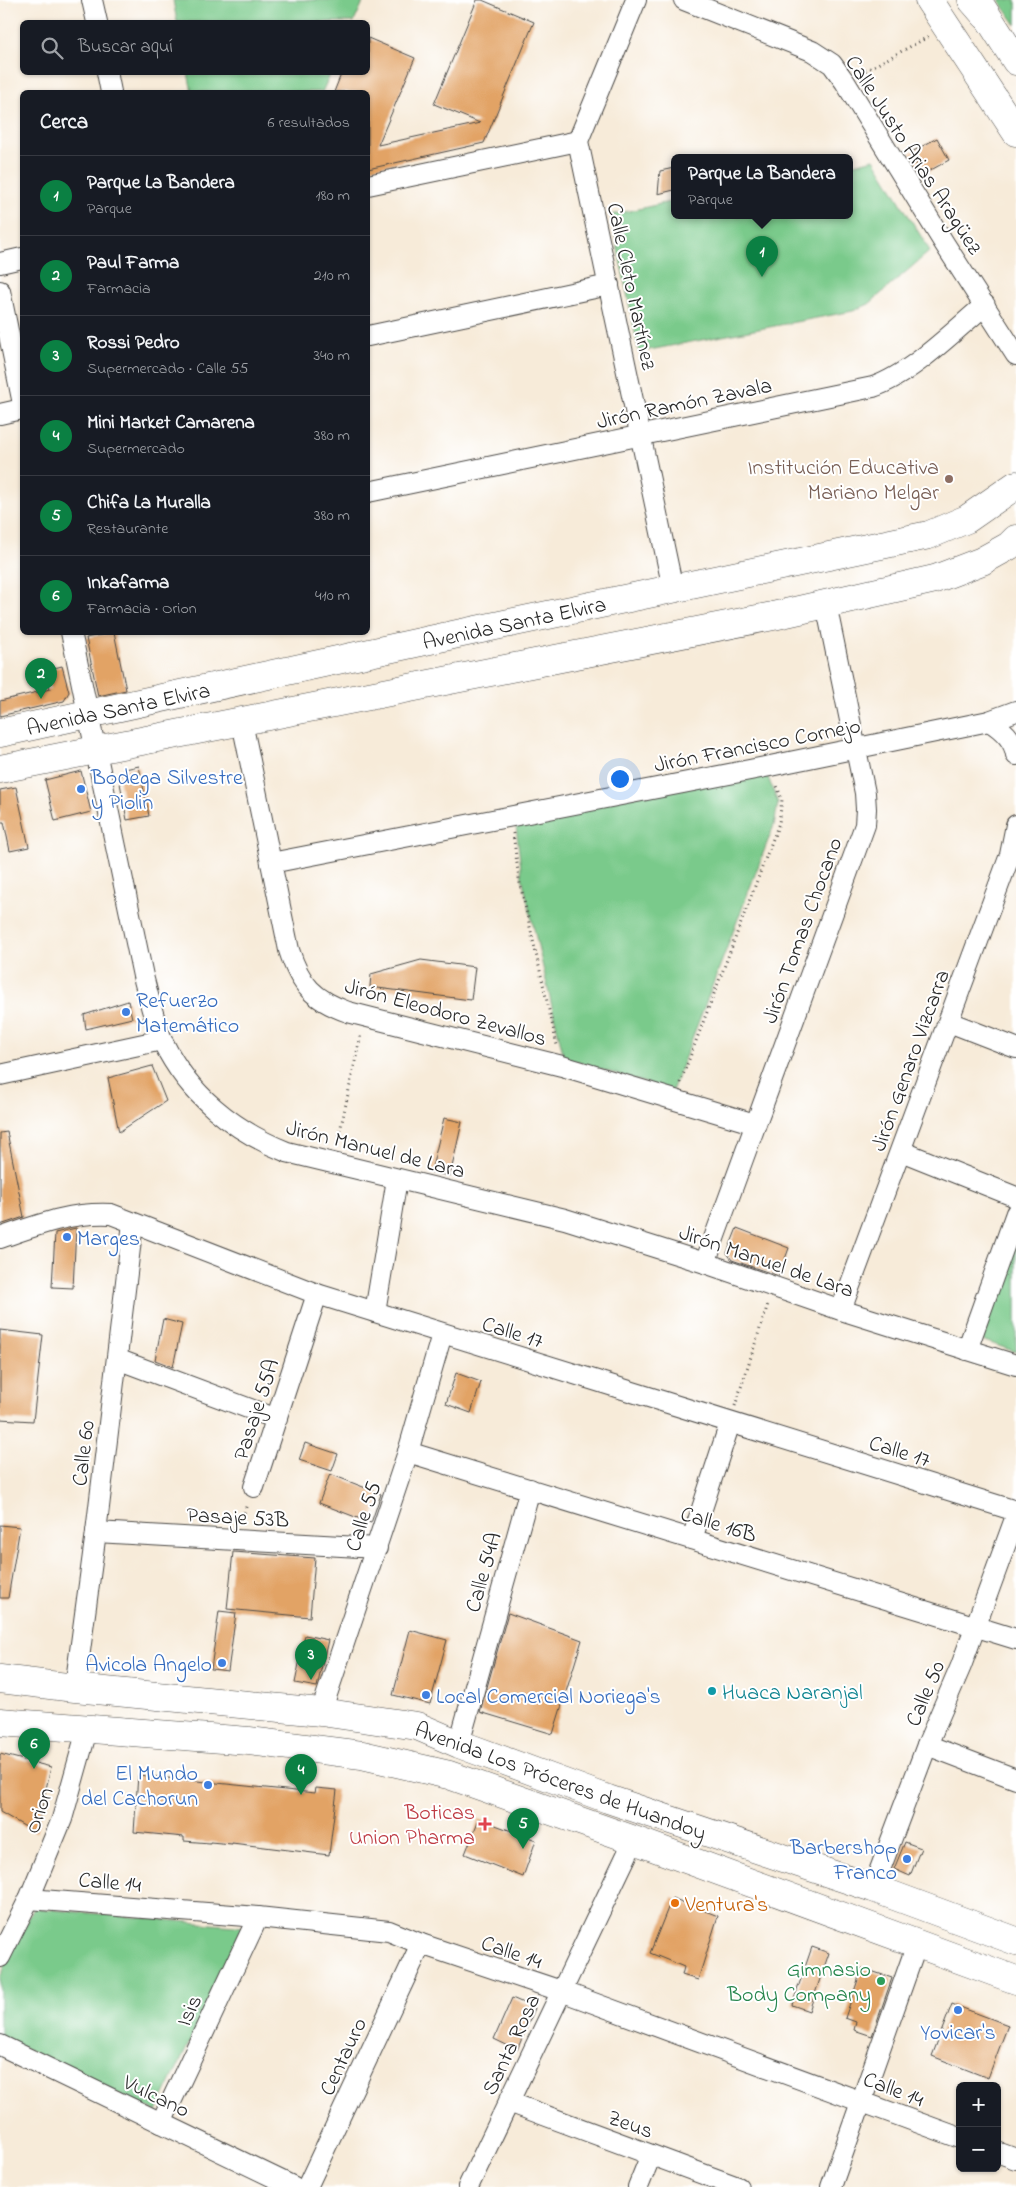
<!DOCTYPE html>
<html lang="es">
<head>
<meta charset="utf-8">
<style>
  body { margin:0; font-family:"Indie Flower",sans-serif; background:#242831; color:#f1f3f6 }
  .controls { position:absolute; right:15px; bottom:15px; display:grid; overflow:hidden; border-radius:8px; box-shadow:0 1px 4px #0004 }
  .controls button { width:45px; height:45px; display:grid; place-items:center; padding:0; border:0; border-bottom:1px solid #363941; background:#171b24; color:#f1f3f6; font:25px sans-serif }
  .you { position:absolute; left:619px; top:778px; width:18px; height:18px; margin:-12px; border:4px solid #fff; border-radius:50%; background:#1a73e8; box-shadow:0 0 0 8px #1a73e833 }
  .badge { display:grid; place-items:center; width:32px; height:32px; border-radius:50%; background:#0b8043; color:#fff; font-size:16px; font-weight:700 }
  .pin { position:absolute; translate:-50% -41px; filter:drop-shadow(0 1px 2px #0008) }
  .pin::after { content:''; position:absolute; top:26px; width:18px; height:15px; background:inherit; clip-path:polygon(0 0,100% 0,50% 100%) }
  .popup { position:absolute; left:671px; top:154px; width:182px; height:65px; box-sizing:border-box; display:grid; place-content:center; border-radius:8px; background:#171b24; filter:drop-shadow(0 1px 4px #0005); font-size:16px; white-space:nowrap; color:#9ea1a6 }
  .popup b { font-size:19px; color:#f1f3f6 }
  .popup::after { content:''; position:absolute; left:50%; top:100%; margin-left:-10px; border:10px solid transparent; border-top-color:#171b24 }
  .list { margin:0; padding:0; list-style:none }
  h2 { display:flex; justify-content:space-between; align-items:center; height:65px; margin:0; padding:0 20px; font-size:21px }
  h2 small { font-size:16px; font-weight:400; color:#9ea1a6 }
  .list li { display:grid; grid-template-columns:32px 1fr auto; gap:15px; align-items:center; box-sizing:border-box; height:80px; padding:0 20px; border-top:1px solid #363941 }
  .list b { display:block; font-size:19px; white-space:nowrap }
  .list p { margin:0; font-size:16px; white-space:nowrap; color:#9ea1a6 }
  .list em { font-size:16px; font-style:normal; color:#9ea1a6 }
  .icon { flex:none; width:28px; height:28px; fill:none; stroke:currentColor; stroke-width:2; stroke-linecap:round; stroke-linejoin:round }
  .map { position:relative; flex:none; width:1016px; height:2187px; overflow:hidden }
  .search { position:absolute; background:#171b24; box-shadow:0 1px 4px #0004; left:20px; top:20px; width:350px; height:55px; display:flex; align-items:center; gap:12px; box-sizing:border-box; padding:0 18px; border-radius:8px; color:#9ea1a6; font-size:19px }
  .panel { position:absolute; background:#171b24; box-shadow:0 1px 4px #0004; left:20px; top:90px; width:350px; height:545px; border-radius:8px }
  .map>svg:first-child { display:block }
</style>
</head>
<body>
<div class="map">
<svg width="1016" height="2187" viewBox="0 0 1016 2187">
  <rect width="100%" height="100%" fill="#fff"/>
  <filter id="ink" filterUnits="userSpaceOnUse"><feTurbulence type="fractalNoise" baseFrequency=".02" numOctaves="2"/><feDisplacementMap in="SourceGraphic" scale="10" xChannelSelector="R" yChannelSelector="G"/><feConvolveMatrix kernelMatrix="1 2 1 2 8 2 1 2 1" color-interpolation-filters="sRGB"/></filter>
  <filter id="wash" filterUnits="userSpaceOnUse"><feTurbulence type="fractalNoise" baseFrequency=".0096" numOctaves="4" result="noise"/><feDisplacementMap in="SourceGraphic" scale="20" xChannelSelector="R" yChannelSelector="G"/><feGaussianBlur stdDeviation="1.12" result="paint"/><feColorMatrix in="noise" values="0 0 0 0 0 0 0 0 0 0 0 0 0 0 0 0 0 1.4 0 .05"/><feComposite in="paint" operator="in"/></filter>
  <g filter="url(#wash)">
    <rect width="100%" height="100%" fill="#f7ebd9"/>
    <g fill="#7aca8b" stroke="#527a5b">
      <polygon points="173,0 364,0 354,22 177,22"/>
      <polygon points="999,0 1016,0 1016,25"/>
      <polygon points="188,73 188,72 331,73 322,92 192,92"/>
      <polygon points="874,159 930,251 869,304 853,311 639,352 611,215 674,201 674,216 850,216 850,165"/>
      <polygon points="766,772 778,803 774,825 672,1091 564,1058 522,877 515,818"/>
      <polygon points="1016,1232 1016,1352 979,1339"/>
      <polygon points="34,1908 245,1927 156,2112 0,2037 0,1976"/>
    </g>
    <g id="blocks">
      <g fill="#e2a365">
        <polygon points="477,0 482,0 534,22 484,143 368,169 368,170 368,92 334,92 342,72 368,72 368,38 415,58 378,145 480,123 434,104"/>
        <polygon points="937,138 949,160 922,175 910,153"/>
        <polygon points="674,168 674,190 658,194 660,171"/>
        <polygon points="114,632 126,690 98,696 86,638"/>
        <polygon points="62,666 69,692 64,701 0,716 0,701 50,689 46,670"/>
        <polygon points="139,766 149,816 127,820 119,778 125,769"/>
        <polygon points="81,771 91,812 55,821 45,780"/>
        <polygon points="16,787 29,847 10,851 4,822 0,822 0,790"/>
        <polygon points="421,960 475,967 471,1000 370,987 371,974"/>
        <polygon points="128,1001 132,1018 86,1029 84,1015"/>
        <polygon points="152,1066 166,1101 119,1132 108,1078"/>
        <polygon points="444,1118 462,1122 450,1176 431,1172"/>
        <polygon points="7,1132 24,1217 0,1225 0,1133"/>
        <polygon points="76,1228 73,1288 52,1287 55,1233"/>
        <polygon points="737,1228 789,1248 779,1276 732,1260 727,1253"/>
        <polygon points="163,1319 182,1324 173,1367 155,1360"/>
        <polygon points="0,1330 43,1335 33,1421 0,1419"/>
        <polygon points="456,1373 481,1382 471,1413 446,1404"/>
        <polygon points="305,1443 338,1454 332,1471 299,1460"/>
        <polygon points="330,1474 381,1494 371,1523 319,1503"/>
        <polygon points="0,1525 20,1527 8,1598 0,1598"/>
        <polygon points="233,1552 315,1558 310,1617 227,1609"/>
        <polygon points="219,1611 236,1613 228,1671 211,1669"/>
        <polygon points="508,1613 582,1640 553,1734 480,1712"/>
        <polygon points="410,1630 447,1640 430,1704 393,1695"/>
        <polygon points="305,1635 328,1640 317,1687 295,1683"/>
        <polygon points="0,1754 51,1767 36,1833 0,1812"/>
        <polygon points="138,1775 315,1793 316,1788 337,1790 329,1855 232,1843 232,1844 210,1842 210,1843 184,1841 184,1837 134,1832"/>
        <polygon points="479,1819 536,1840 523,1877 465,1854"/>
        <polygon points="905,1842 921,1848 910,1876 894,1869"/>
        <polygon points="672,1898 718,1916 698,1980 682,1975 684,1967 650,1953"/>
        <polygon points="812,1947 829,1953 809,2011 792,2005"/>
        <polygon points="862,1968 892,1978 872,2036 854,2030 856,2022 845,2018"/>
        <polygon points="512,1998 535,2008 517,2050 494,2039"/>
        <polygon points="952,2004 1008,2025 988,2078 932,2056"/>
      </g>
    </g>
  </g>
  <g filter="url(#ink)">
    <use href="#blocks" fill-opacity="0" stroke="#4a4845" stroke-width="1"/>
    <g fill="none" stroke-linecap="round" stroke-linejoin="round">
      <g stroke="#4a4845" stroke-width="22">
        <g id="street">
          <polyline points="92,0 97,22"/>
          <polyline points="636,0 578,141 673,589"/>
          <polyline points="684,0 812,51 832,64 845,82 944,243 1016,355"/>
          <polyline points="107,72 111,92"/>
          <polyline points="368,185 578,141"/>
          <polyline points="0,263 22,258"/>
          <polyline points="0,291 22,399"/>
          <polyline points="368,336 609,285"/>
          <polyline points="0,414 22,409"/>
          <path d="M 368,492 L 873,387 C 910,375 954,331 985,305"/>
          <path d="M 71,632 L 143,976 C 149,998 154,1022 163,1042 C 188,1094 234,1131 287,1152 L 565,1219 L 705,1263 L 841,1310 L 1016,1365"/>
          <path d="M 989,721 C 1002,729 1014,739 1016,755"/>
          <path d="M 242,722 L 289,950 C 300,985 314,1000 348,1012 L 562,1066 L 755,1124"/>
          <polyline points="271,863 770,766 989,721 1016,711"/>
          <polyline points="949,1022 1016,1048"/>
          <polyline points="0,1075 162,1040"/>
          <polyline points="901,1151 1016,1197"/>
          <path d="M 0,1238 C 38,1225 70,1212 111,1214 L 317,1294 L 1016,1511"/>
          <polyline points="705,1263 865,825 866,809 865,793 826,604"/>
          <polyline points="841,1310 1010,855 1016,825"/>
          <polyline points="375,1312 397,1179"/>
          <polyline points="967,1350 1016,1213"/>
          <polyline points="117,1359 277,1419"/>
          <polyline points="408,1452 1016,1639"/>
          <polyline points="254,1487 317,1294"/>
          <polyline points="96,1532 377,1548"/>
          <polyline points="692,1539 730,1423"/>
          <polyline points="75,1688 96,1532 133,1223"/>
          <polyline points="321,1712 408,1452 442,1334"/>
          <polyline points="459,1744 530,1489"/>
          <polyline points="927,1745 1016,1779"/>
          <polyline points="873,1888 927,1745 961,1666 1016,1516"/>
          <polyline points="29,1899 258,1917 389,1931 421,1944 561,1991 960,2138"/>
          <polyline points="0,1957 29,1899 62,1819 87,1730"/>
          <polyline points="0,2045 294,2187"/>
          <polyline points="509,2102 738,2187"/>
          <polyline points="161,2123 258,1917"/>
          <polyline points="997,2152 1016,2159"/>
          <polyline points="307,2187 421,1944"/>
          <polyline points="468,2187 634,1840"/>
          <polyline points="638,2187 651,2155"/>
          <polyline points="831,2187 917,1944"/>
        </g>
      </g>
      <g stroke="#4a4845" stroke-width="29">
        <g id="secondary">
          <polyline points="929,0 1016,132"/>
          <polyline points="0,733 462,633 929,535 967,519 1016,485"/>
          <polyline points="0,769 773,616 935,579 982,561 1009,546 1016,539"/>
          <polyline points="0,1679 75,1688 321,1712 417,1726 459,1744 608,1799 873,1888 1016,1941"/>
          <polyline points="0,1722 249,1741 362,1755 449,1775 634,1840 1016,1980"/>
        </g>
      </g>
      <g stroke="#4a4845" stroke-width="29">
        <polyline id="primary" points="977,0 1016,61"/>
      </g>
      <g stroke="#4a4845" stroke-width="29">
        <polyline id="highway" points="972,0 985,15"/>
      </g>
      <g stroke="#4a4845" stroke-width="3" stroke-dasharray="1 4" stroke-linecap="butt">
        <polyline points="861,73 928,37"/>
        <polyline points="513,833 519,879 557,1045"/>
        <polyline points="680,1083 779,823 782,800 776,783"/>
        <polyline points="337,1145 361,1034"/>
        <polyline points="735,1406 768,1304"/>
        <polyline points="241,1522 247,1504"/>
      </g>
      <use href="#street" stroke="#fff" stroke-width="20"/>
      <use href="#secondary" stroke="#fff" stroke-width="28"/>
      <use href="#primary" stroke="#fff" stroke-width="28"/>
      <use href="#highway" stroke="#fff" stroke-width="28"/>
    </g>
  </g>
  <circle fill="#8d6e63" stroke="#fff" stroke-width="2" cx="949" cy="479" r="5"/>
  <g fill="#3f7fe0" stroke="#fff" stroke-width="2">
    <circle cx="81" cy="789" r="5"/>
    <circle cx="126" cy="1012" r="5"/>
    <circle cx="67" cy="1237" r="5"/>
    <circle cx="222" cy="1663" r="5"/>
    <circle cx="426" cy="1695" r="5"/>
    <circle cx="208" cy="1785" r="5"/>
    <circle cx="907" cy="1859" r="5"/>
    <circle cx="958" cy="2010" r="5"/>
  </g>
  <circle fill="#0f9aa8" stroke="#fff" stroke-width="2" cx="712" cy="1691" r="5"/>
  <path fill="#e0444e" stroke="#fff" stroke-width="2" d="M482.5 1816.5h5v5h5v5h-5v5h-5v-5h-5v-5h5z"/>
  <circle fill="#e8710a" stroke="#fff" stroke-width="2" cx="675" cy="1903" r="5"/>
  <circle fill="#2e9e5b" stroke="#fff" stroke-width="2" cx="881" cy="1981" r="5"/>
  <g text-anchor="middle" stroke-width="4" stroke-linejoin="round" paint-order="stroke">
    <g font-size="22" fill="#2b2b2b" stroke="#fff">
      <text transform="translate(915 154) rotate(57)" y="8">Calle Justo Arias Aragüez</text>
      <text transform="translate(633 286) rotate(78)" y="8">Calle Cleto Martínez</text>
      <text transform="translate(684 402) rotate(-12)" y="8">Jirón Ramón Zavala</text>
      <text transform="translate(514 622) rotate(-12)" y="8">Avenida Santa Elvira</text>
      <text transform="translate(118 708) rotate(-12)" y="8">Avenida Santa Elvira</text>
      <text transform="translate(757 744) rotate(-11)" y="8">Jirón Francisco Cornejo</text>
      <text transform="translate(801 930) rotate(-70)" y="8">Jirón Tomas Chocano</text>
      <text transform="translate(446 1011) rotate(15)" y="8">Jirón Eleodoro Zevallos</text>
      <text transform="translate(909 1060) rotate(-70)" y="8">Jirón Genaro Vizcarra</text>
      <text transform="translate(376 1148) rotate(14)" y="8">Jirón Manuel de Lara</text>
      <text transform="translate(767 1260) rotate(19)" y="8">Jirón Manuel de Lara</text>
      <text transform="translate(513 1331) rotate(17)" y="8">Calle 17</text>
      <text transform="translate(255 1409) rotate(-72)" y="8">Pasaje 55A</text>
      <text transform="translate(900 1450) rotate(17)" y="8">Calle 17</text>
      <text transform="translate(82 1453) rotate(-83)" y="8">Calle 60</text>
      <text transform="translate(238 1516) rotate(3)" y="8">Pasaje 53B</text>
      <text transform="translate(362 1516) rotate(-72)" y="8">Calle 55</text>
      <text transform="translate(719 1523) rotate(17)" y="8">Calle 16B</text>
      <text transform="translate(482 1572) rotate(-74)" y="8">Calle 54A</text>
      <text transform="translate(924 1693) rotate(-67)" y="8">Calle 50</text>
      <text transform="translate(561 1780) rotate(20)" y="8">Avenida Los Próceres de Huandoy</text>
      <text transform="translate(38 1810) rotate(-71)" y="8">Orion</text>
      <text transform="translate(110 1881) rotate(5)" y="8">Calle 14</text>
      <text transform="translate(512 1951) rotate(19)" y="8">Calle 14</text>
      <text transform="translate(188 2010) rotate(-65)" y="8">Isis</text>
      <text transform="translate(510 2044) rotate(-65)" y="8">Santa Rosa</text>
      <text transform="translate(342 2056) rotate(-65)" y="8">Centauro</text>
      <text transform="translate(894 2088) rotate(21)" y="8">Calle 14</text>
      <text transform="translate(157 2095) rotate(26)" y="8">Vulcano</text>
      <text transform="translate(631 2123) rotate(20)" y="8">Zeus</text>
    </g>
    <g font-size="22" fill="#785e54" stroke="#fff" text-anchor="end">
      <text x="939" y="474">Institución Educativa<tspan x="939" dy="25">Mariano Melgar</tspan></text>
    </g>
    <g font-size="22" fill="#366cbe" stroke="#fff" text-anchor="start">
      <text x="91" y="784">Bodega Silvestre<tspan x="91" dy="25">y Piolin</tspan></text>
      <text x="136" y="1007">Refuerzo<tspan x="136" dy="25">Matemático</tspan></text>
      <text x="77" y="1245">Marges</text>
      <text x="212" y="1671" text-anchor="end">Avicola Angelo</text>
      <text x="436" y="1703">Local Comercial Noriega's</text>
      <text x="198" y="1780" text-anchor="end">El Mundo<tspan x="198" dy="25">del Cachorun</tspan></text>
      <text x="897" y="1854" text-anchor="end">Barbershop<tspan x="897" dy="25">Franco</tspan></text>
      <text x="958" y="2039" text-anchor="middle">Yovicar's</text>
    </g>
    <g font-size="22" fill="#0d838f" stroke="#fff" text-anchor="start">
      <text x="722" y="1699">Huaca Naranjal</text>
    </g>
    <g font-size="22" fill="#be3a42" stroke="#fff" text-anchor="end">
      <text x="475" y="1819">Boticas<tspan x="475" dy="25">Union Pharma</tspan></text>
    </g>
    <g font-size="22" fill="#c56008" stroke="#fff" text-anchor="start">
      <text x="685" y="1911">Ventura's</text>
    </g>
    <g font-size="22" fill="#27864d" stroke="#fff" text-anchor="end">
      <text x="871" y="1976">Gimnasio<tspan x="871" dy="25">Body Company</tspan></text>
    </g>
  </g>
</svg>
<div class="controls">
<button>+</button>
<button>−</button>
</div>
<div class="you"></div>
<div class="pin badge" style="left:762px;top:277px">1</div>
<div class="popup"><b>Parque La Bandera</b>Parque</div>
<div class="pin badge" style="left:41px;top:699px">2</div>
<div class="pin badge" style="left:311px;top:1680px">3</div>
<div class="pin badge" style="left:301px;top:1795px">4</div>
<div class="pin badge" style="left:523px;top:1849px">5</div>
<div class="pin badge" style="left:34px;top:1769px">6</div>
<div class="search"><svg class="icon" aria-label="search" viewBox="0 0 24 24"><circle cx="10" cy="10" r="6"/><path d="M15 15l6 6"/></svg>Buscar aquí</div>
<section class="panel">
<h2>Cerca<small>6 resultados</small></h2>
<ul class="list">
<li><span class="badge">1</span><div><b>Parque La Bandera</b><p>Parque</p></div><em>180 m</em></li>
<li><span class="badge">2</span><div><b>Paul Farma</b><p>Farmacia</p></div><em>210 m</em></li>
<li><span class="badge">3</span><div><b>Rossi Pedro</b><p>Supermercado · Calle 55</p></div><em>340 m</em></li>
<li><span class="badge">4</span><div><b>Mini Market Camarena</b><p>Supermercado</p></div><em>380 m</em></li>
<li><span class="badge">5</span><div><b>Chifa La Muralla</b><p>Restaurante</p></div><em>380 m</em></li>
<li><span class="badge">6</span><div><b>Inkafarma</b><p>Farmacia · Orion</p></div><em>410 m</em></li>
</ul>
</section>
</div>
</body>
</html>
